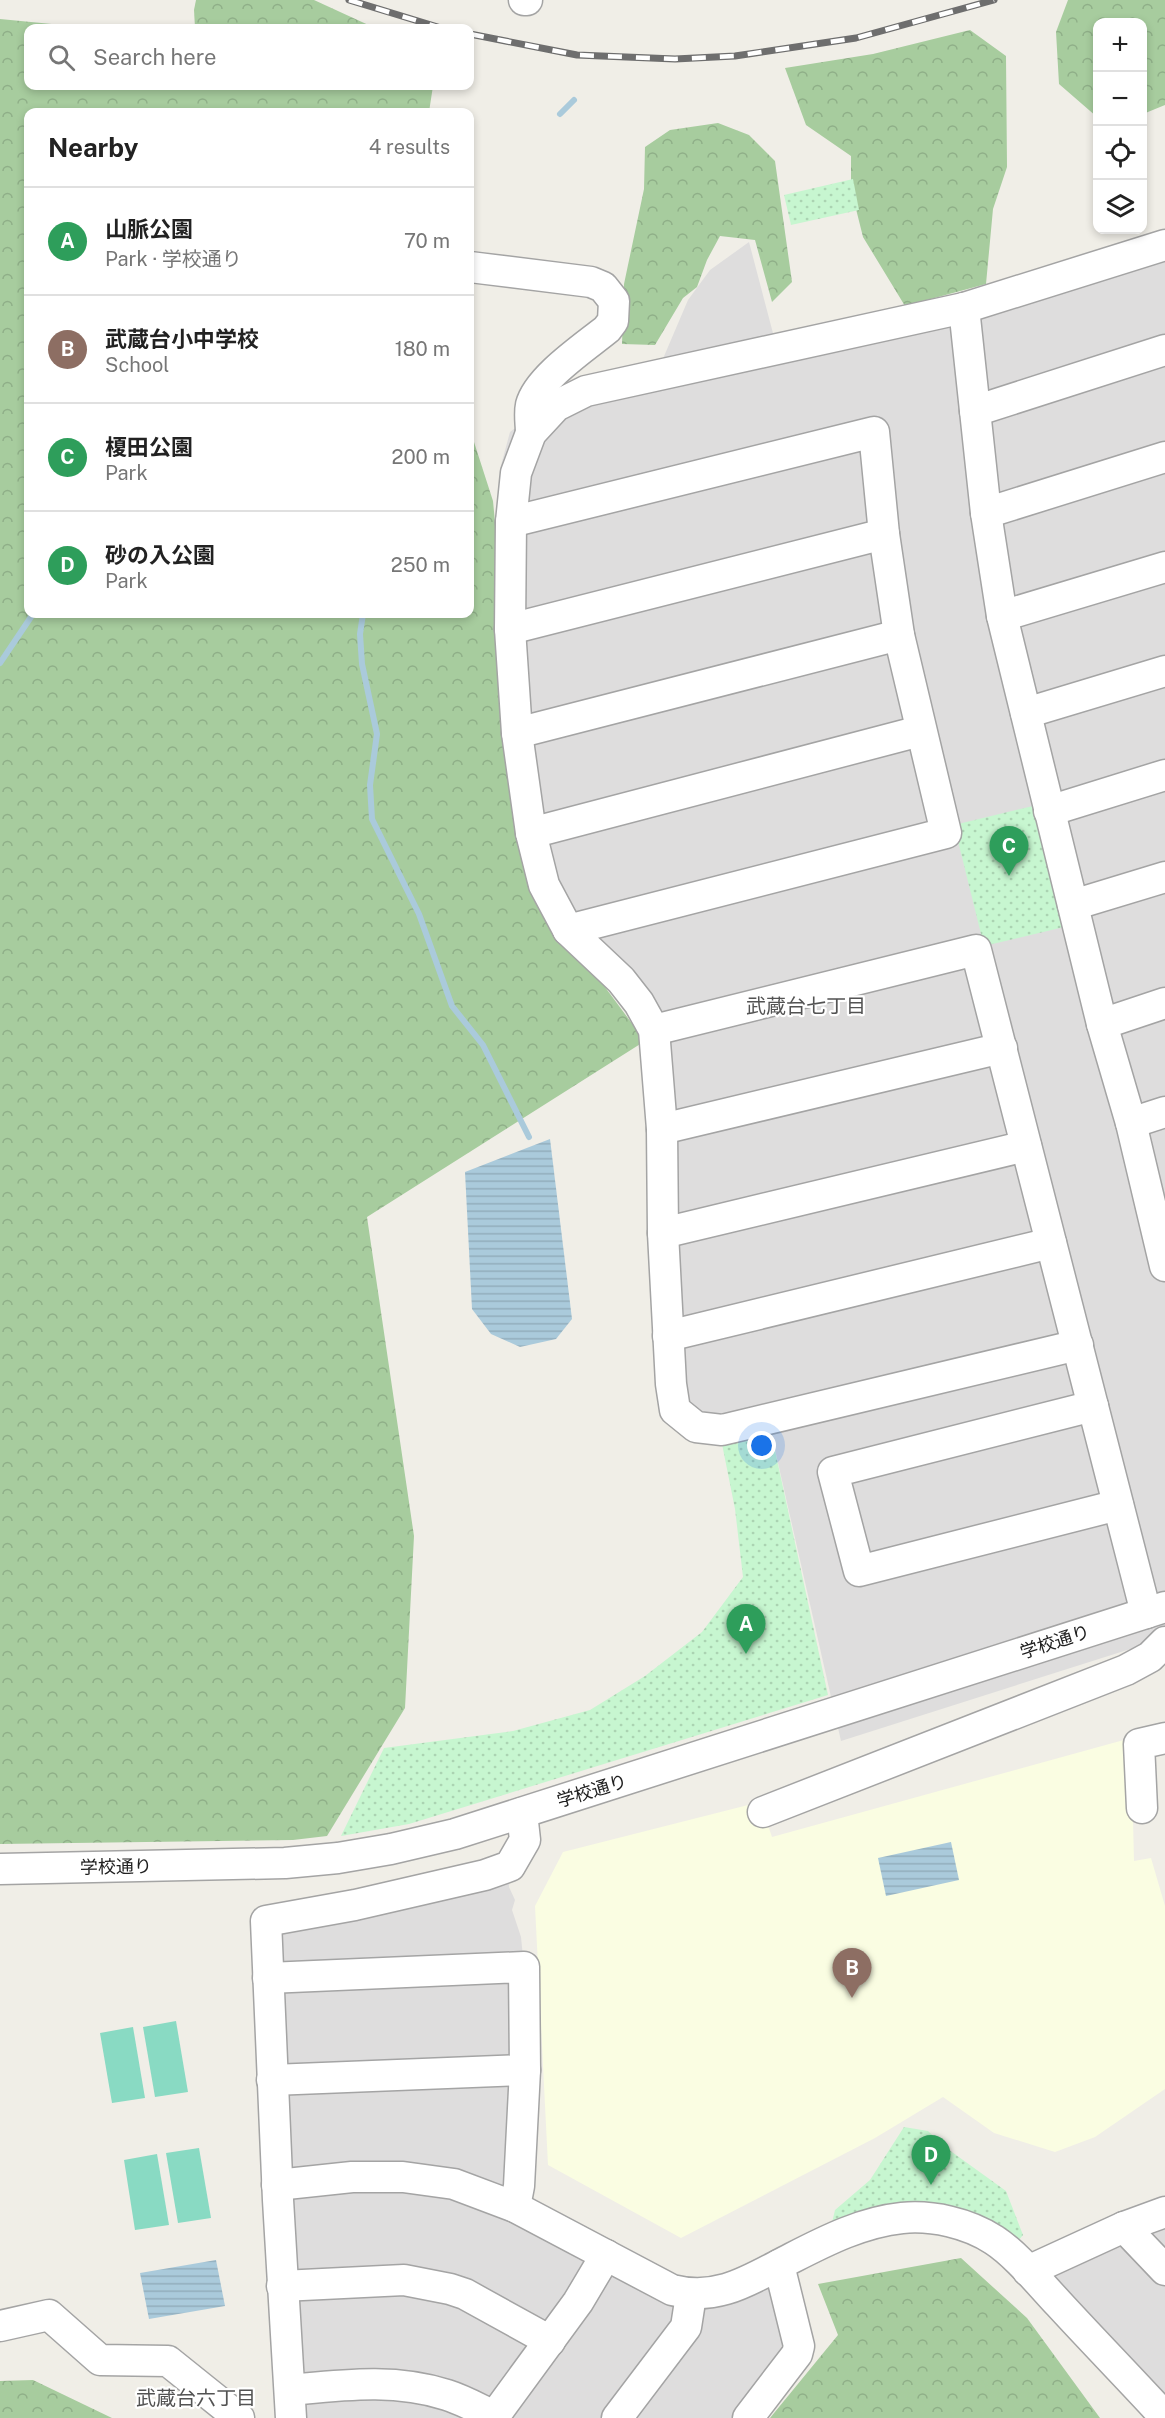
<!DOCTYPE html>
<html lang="en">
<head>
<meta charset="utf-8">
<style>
  body { margin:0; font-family:"Public Sans","Noto Sans JP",sans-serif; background:#f6f6f6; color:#222 }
  .controls { position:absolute; right:18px; top:18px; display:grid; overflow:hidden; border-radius:12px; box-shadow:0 3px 9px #0003 }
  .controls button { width:54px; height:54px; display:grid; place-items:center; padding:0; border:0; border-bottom:2px solid #e0e0e0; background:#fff; color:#222; font:30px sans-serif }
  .you { position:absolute; left:762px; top:1446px; width:21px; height:21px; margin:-15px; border:4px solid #fff; border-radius:50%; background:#1a73e8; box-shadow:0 0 0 9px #1a73e833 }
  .badge { display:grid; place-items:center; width:39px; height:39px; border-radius:50%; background:#7c3aed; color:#fff; font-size:20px; font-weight:700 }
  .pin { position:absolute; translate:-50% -50px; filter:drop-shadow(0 2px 3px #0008) }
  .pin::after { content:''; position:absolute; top:32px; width:21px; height:18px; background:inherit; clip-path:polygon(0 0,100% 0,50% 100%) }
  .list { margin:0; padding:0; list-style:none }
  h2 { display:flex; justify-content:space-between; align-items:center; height:78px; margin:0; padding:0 24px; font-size:26px }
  h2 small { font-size:20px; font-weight:400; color:#767676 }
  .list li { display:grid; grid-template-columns:39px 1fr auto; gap:18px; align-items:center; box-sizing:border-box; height:108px; padding:0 24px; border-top:2px solid #e0e0e0 }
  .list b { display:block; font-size:22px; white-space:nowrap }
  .list p { margin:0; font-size:20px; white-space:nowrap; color:#767676 }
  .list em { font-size:20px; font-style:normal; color:#767676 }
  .icon { flex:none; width:33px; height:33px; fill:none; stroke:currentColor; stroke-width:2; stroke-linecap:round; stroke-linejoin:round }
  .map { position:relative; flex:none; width:1165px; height:2418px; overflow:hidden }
  .search { position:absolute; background:#fff; box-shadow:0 3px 9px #0003; left:24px; top:24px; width:450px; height:66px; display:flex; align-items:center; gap:15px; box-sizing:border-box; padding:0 21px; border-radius:12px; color:#767676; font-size:22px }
  .panel { position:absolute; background:#fff; box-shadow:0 3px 9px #0003; left:24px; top:108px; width:450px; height:510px; border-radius:12px }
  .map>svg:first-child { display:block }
</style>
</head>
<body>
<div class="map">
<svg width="1165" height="2418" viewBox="0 0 1165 2418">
  <defs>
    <pattern id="forest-crowns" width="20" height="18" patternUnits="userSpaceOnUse" patternTransform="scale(1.5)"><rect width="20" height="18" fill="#a7cc9e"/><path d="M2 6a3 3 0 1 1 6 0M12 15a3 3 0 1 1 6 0" fill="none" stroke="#8faf88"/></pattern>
    <pattern id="park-dots" width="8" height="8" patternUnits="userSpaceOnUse" patternTransform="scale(1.5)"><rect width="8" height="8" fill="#c7f6d0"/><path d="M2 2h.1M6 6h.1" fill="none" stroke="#abd3b2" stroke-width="1.8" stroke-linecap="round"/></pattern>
    <pattern id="water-rules" width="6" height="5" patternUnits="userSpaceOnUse" patternTransform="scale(1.5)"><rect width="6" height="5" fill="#aacadb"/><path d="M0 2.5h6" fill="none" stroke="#92adbc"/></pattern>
  </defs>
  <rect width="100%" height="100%" fill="#f0eee7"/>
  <g fill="#dedddd">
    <polygon points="1165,232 1165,1638 841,1741 771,1432 689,1436 647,1049 632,1014 616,990 548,925 500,520 500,469 510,432 539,409 662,361 688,300 710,270 749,242 774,337 853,322 1067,263"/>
    <polygon points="510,1866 509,1887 515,1900 512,1910 521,1937 524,1967 515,2207 672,2290 779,2265 805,2340 759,2418 291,2418 266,1921"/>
    <polygon points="1165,2202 1165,2418 1009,2269"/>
  </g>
  <polygon fill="#fafde2" points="1131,1738 1134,1861 1151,1858 1165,1906 1165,2089 1095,2137 1055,2152 994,2133 943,2097 875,2138 681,2238 548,2165 535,1906 563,1852 760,1802 772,1837"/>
  <g fill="url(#forest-crowns)">
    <polygon points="196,0 314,0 375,28 195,28 194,10"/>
    <polygon points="1068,0 1165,0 1165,105 1143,114 1142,22 1098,22 1097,117 1059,84 1056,32"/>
    <polygon points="0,19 93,28 28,28 28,86 433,86 429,112 28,112 28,614 470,614 470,444 474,442 493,501 525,838 599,979 645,1041 367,1217 414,1536 405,1708 327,1836 293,1840 0,1844"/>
    <polygon points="970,30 1006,56 1007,167 993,209 986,284 905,306 863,237 851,189 851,156 806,125 785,68 873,54"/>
    <polygon points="718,123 749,135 775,161 792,282 772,302 755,240 720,236 707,260 697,287 683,298 655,345 622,344 624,284 644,189 645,147 670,130"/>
    <polygon points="961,2258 1027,2318 1100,2418 770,2418 838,2335 818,2284"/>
    <polygon points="33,2380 112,2418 0,2418 0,2381"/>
  </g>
  <g fill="url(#park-dots)">
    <polygon points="853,179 859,210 791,225 784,195"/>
    <polygon points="1033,806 1064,927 984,946 954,825"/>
    <polygon points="771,1432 828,1695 409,1824 341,1836 384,1748 513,1731 590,1710 645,1676 702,1632 743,1577 735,1509 722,1444"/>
    <polygon points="904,2127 928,2131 945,2147 1006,2191 1023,2235 1013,2247 991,2228 831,2227 835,2210 870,2180"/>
  </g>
  <g fill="#89dac3">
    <polygon points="176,2021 188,2092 155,2097 143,2027"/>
    <polygon points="133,2027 145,2098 112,2103 100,2033"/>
    <polygon points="199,2148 211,2218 178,2223 166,2153"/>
    <polygon points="157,2154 169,2225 135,2230 124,2160"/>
  </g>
  <g fill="url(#water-rules)">
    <polygon points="550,1139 572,1319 556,1339 520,1347 491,1334 472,1309 465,1172"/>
    <polygon points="951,1842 959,1880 886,1896 878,1858"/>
    <polygon points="216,2260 225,2306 149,2319 140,2273"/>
  </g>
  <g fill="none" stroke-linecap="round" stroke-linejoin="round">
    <g stroke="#aacadb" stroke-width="6">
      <polyline points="560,114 574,100"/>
      <polyline points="363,614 360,634 362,664 377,734 370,785 372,819 419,914 452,1006 483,1045 529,1137"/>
      <polyline points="0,663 33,614"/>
    </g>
    <g stroke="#a4a4a4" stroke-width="33">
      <g id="minor">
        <polyline points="524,0 527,0"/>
        <path d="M 470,267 L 591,282 L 603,287 L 614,301 L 613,321 L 607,329 C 585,347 538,378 531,405 C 529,414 531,424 531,433"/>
        <polyline points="964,308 986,513 1002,616 1102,1024 1131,1123 1165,1266"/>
        <polyline points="975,411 1165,350"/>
        <polyline points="986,513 1165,457"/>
        <polyline points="511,522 874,432 884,534 899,635 946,833 568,930"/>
        <polyline points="1002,616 1165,567"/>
        <polyline points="510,629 884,534"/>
        <polyline points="1026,713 1165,671"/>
        <polyline points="517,733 899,635"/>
        <polyline points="1049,811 1165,775"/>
        <polyline points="531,833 920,731"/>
        <polyline points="1073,905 1165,877"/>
        <polyline points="1102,1024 1165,1003"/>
        <polyline points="654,1030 976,950 1146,1613"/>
        <polyline points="1131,1123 1165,1112"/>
        <polyline points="662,1129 1002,1048"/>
        <polyline points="663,1233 1026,1146"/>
        <polyline points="668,1336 1051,1243"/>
        <polyline points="1078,1345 722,1430 696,1427 675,1410 671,1384 663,1233 662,1129 654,1030 639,1003 621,980 568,930 544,885 531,833 517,733 510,629 511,522 516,473 531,433 556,406 586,391 964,308 1165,245"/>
        <polyline points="1093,1406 833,1472 859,1571 1118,1505"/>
        <polyline points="1142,1808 1139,1744 1165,1738"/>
        <polyline points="763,1812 1126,1670 1150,1657 1165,1642"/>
        <polyline points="0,1869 285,1863 338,1858 391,1849 455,1834 1165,1607"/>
        <polyline points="268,1978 524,1967 525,2070 519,2186 515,2207"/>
        <polyline points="272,2080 525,2070"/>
        <path d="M 277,2185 L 352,2177 L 403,2177 L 454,2184 L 515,2207 L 672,2290 C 719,2302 751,2279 792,2258 C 827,2240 863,2222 902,2218 C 932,2215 968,2223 994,2240 C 1017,2255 1040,2284 1059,2304 C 1094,2342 1130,2379 1165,2417"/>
        <polyline points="1124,2227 1165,2270"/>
        <polyline points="1028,2271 1124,2227 1165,2212"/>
        <polyline points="282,2286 404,2280 450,2289 465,2294 550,2341"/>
        <polyline points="0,2326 49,2315 100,2360 168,2361 239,2418"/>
        <path d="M 290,2390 C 343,2385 395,2378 447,2395 C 463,2400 479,2409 494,2416"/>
        <polyline points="291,2418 278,2200 266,1921 355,1905 485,1875 510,1866 525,1840 522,1813"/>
        <polyline points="493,2418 578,2302 606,2255"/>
        <polyline points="617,2418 686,2327 691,2295"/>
        <polyline points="748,2418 797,2354 799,2346 779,2265"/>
      </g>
    </g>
    <use href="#minor" stroke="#fff" stroke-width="30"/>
    <g stroke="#6e6e6e" stroke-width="7">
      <g id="rail">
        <polyline points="349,0 441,28"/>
        <polyline points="470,34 577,55 675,59 735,56 856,38 994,0"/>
      </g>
    </g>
    <use href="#rail" stroke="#fff" stroke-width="4.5" stroke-dasharray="14" stroke-linecap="butt"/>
  </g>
  <g text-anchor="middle" stroke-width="4.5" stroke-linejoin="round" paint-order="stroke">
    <g font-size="18" fill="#202020" stroke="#fff">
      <text transform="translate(1055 1642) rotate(-18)" y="6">学校通り</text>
      <text transform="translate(592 1791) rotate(-17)" y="6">学校通り</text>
      <text transform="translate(116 1867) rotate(-1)" y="6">学校通り</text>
    </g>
    <g font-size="20" fill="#535353" stroke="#fff">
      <text x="806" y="1013">武蔵台七丁目</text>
      <text x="196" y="2405">武蔵台六丁目</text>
    </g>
  </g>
</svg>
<div class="controls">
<button>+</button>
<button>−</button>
<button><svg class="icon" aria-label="locate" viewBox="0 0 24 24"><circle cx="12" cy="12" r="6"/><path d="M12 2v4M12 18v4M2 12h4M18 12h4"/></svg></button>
<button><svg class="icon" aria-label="layers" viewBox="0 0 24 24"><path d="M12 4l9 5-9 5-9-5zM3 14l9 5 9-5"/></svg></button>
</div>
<div class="you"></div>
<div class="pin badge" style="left:746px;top:1654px;background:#2e9e5b">A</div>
<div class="pin badge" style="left:852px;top:1998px;background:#8d6e63">B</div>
<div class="pin badge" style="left:1009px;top:876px;background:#2e9e5b">C</div>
<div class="pin badge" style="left:931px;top:2185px;background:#2e9e5b">D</div>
<div class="search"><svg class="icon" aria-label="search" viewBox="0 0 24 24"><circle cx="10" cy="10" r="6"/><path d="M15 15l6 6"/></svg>Search here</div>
<section class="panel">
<h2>Nearby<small>4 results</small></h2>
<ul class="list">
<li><span class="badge" style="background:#2e9e5b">A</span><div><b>山脈公園</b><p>Park · 学校通り</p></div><em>70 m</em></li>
<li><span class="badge" style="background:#8d6e63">B</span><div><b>武蔵台小中学校</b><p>School</p></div><em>180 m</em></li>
<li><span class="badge" style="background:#2e9e5b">C</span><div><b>榎田公園</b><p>Park</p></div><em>200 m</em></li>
<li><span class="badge" style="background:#2e9e5b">D</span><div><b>砂の入公園</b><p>Park</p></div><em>250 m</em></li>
</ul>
</section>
</div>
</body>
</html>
